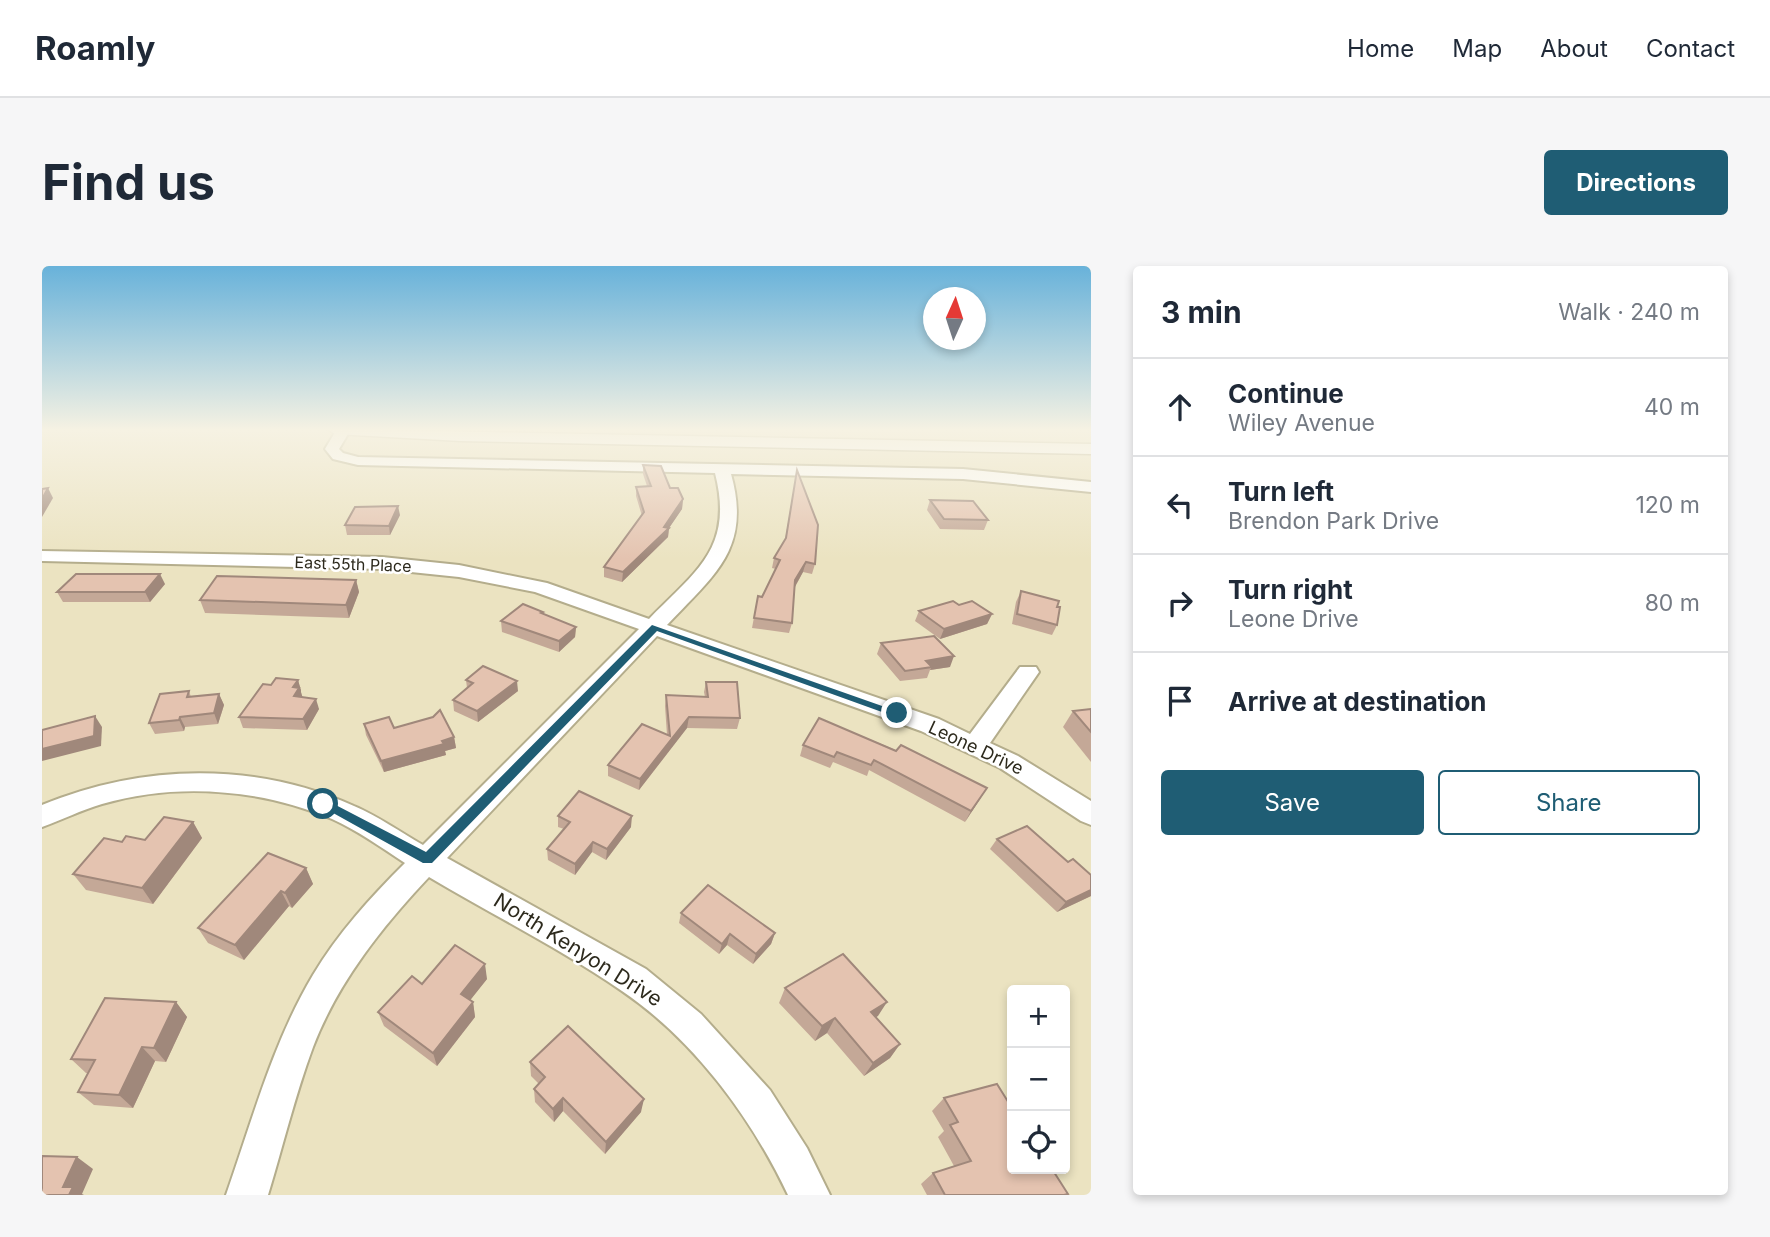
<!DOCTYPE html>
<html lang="en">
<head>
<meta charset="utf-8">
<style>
  body { margin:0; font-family:Inter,sans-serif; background:#f6f6f7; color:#1f2937 }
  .controls { position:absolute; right:21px; bottom:21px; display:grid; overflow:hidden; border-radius:7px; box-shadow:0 4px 10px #0003 }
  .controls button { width:63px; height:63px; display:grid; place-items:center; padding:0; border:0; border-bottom:2px solid #e0e1e3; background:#fff; color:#1f2937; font:35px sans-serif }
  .compass { position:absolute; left:881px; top:21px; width:63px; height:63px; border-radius:50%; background:#fff; box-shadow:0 4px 10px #0003; rotate:3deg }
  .stop { position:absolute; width:21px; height:21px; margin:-16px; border:5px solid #1f5d74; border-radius:50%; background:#fff }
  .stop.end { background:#1f5d74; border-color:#fff; box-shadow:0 2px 7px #0008 }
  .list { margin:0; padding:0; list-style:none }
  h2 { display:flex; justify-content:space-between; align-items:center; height:91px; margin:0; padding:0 28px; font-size:30px }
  h2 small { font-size:23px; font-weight:400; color:#747a83 }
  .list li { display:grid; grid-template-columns:46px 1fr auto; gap:21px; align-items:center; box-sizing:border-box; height:98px; padding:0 28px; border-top:2px solid #e0e1e3 }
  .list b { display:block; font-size:26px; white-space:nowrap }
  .list p { margin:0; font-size:23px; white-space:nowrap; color:#747a83 }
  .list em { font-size:23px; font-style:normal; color:#747a83 }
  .actions { display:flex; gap:14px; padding:21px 28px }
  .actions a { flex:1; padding:16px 0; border:2px solid #1f5d74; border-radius:7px; text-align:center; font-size:24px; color:#1f5d74 }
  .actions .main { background:#1f5d74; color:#fff }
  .icon { flex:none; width:38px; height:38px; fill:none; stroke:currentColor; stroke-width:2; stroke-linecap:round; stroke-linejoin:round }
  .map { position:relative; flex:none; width:1049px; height:929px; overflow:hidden; border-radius:7px }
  header { display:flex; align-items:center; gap:42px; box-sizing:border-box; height:98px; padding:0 35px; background:#fff; border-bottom:2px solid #e0e1e3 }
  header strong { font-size:33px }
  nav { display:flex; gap:38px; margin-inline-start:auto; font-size:24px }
  .intro { display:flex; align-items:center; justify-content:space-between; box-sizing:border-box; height:168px; padding:0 42px }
  h1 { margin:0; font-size:49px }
  .button { padding:18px 32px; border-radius:7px; background:#1f5d74; color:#fff; font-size:24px; font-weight:700 }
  main { display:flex; gap:42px; padding:0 42px }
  aside { flex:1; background:#fff; border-radius:7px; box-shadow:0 4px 10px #0003 }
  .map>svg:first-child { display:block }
</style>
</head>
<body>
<header>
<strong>Roamly</strong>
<nav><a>Home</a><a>Map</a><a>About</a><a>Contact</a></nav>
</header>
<div class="intro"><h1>Find us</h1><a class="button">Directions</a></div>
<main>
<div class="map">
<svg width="1049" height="929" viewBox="0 0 1049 929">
  <rect width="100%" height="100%" fill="#ebe3c1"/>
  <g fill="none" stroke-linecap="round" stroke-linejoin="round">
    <g stroke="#b4ad8c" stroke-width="4">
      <path id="minor" d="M 295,163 L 309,163 L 297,183 L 301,187 L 316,191 L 921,203 L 1049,216 L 1049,226 L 921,213 L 689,208 C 710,283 672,309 625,359 L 897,453 L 928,468 L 978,401 L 994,401 L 997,406 L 948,477 L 976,490 L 1049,535 L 1049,559 L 1039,555 L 958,502 L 879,465 L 615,370 L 405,592 L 604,703 L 659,748 L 728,824 L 765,882 L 788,929 L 746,929 C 709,851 652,774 580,725 C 519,683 451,649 387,611 C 340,661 296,716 271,781 C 253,829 241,880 226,929 L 184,929 C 210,855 231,776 271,709 C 296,667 329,631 363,597 C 340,582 315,564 290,553 C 219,523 135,516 60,538 C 39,544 20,554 0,561 L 0,539 C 100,498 212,495 312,540 C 336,550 358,566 381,579 L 597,363 L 493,326 L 417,311 L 340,303 L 0,295 L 0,285 L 340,291 L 417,299 L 505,317 L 607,353 C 655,304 692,282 673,207 L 316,199 L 291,193 L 283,183 Z"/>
    </g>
    <g stroke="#b4ad8c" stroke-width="3">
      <polygon id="major" points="285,163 1049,178 1049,188 419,175 293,168"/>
    </g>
    <use href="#minor" fill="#fff" fill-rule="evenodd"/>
    <use href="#major" fill="#fff" fill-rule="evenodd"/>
  </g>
  <g fill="#c4a897">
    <polygon points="601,199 641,233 640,243 627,262 626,271 580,316 562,311 562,301 600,250 594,230 594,221 605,220 601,208"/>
    <polygon points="755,204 773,298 770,308 761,306 753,321 750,357 747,367 710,362 716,330 720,331 734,303 730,302 732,292 743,274"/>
    <polygon points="888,234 946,254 942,264 898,263 885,244"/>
    <polygon points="358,249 348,269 305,269 303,259"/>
    <polygon points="314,314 317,326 307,352 163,347 158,334"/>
    <polygon points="123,318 108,336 21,336 15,326"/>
    <polygon points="979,325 1015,341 1015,359 1010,369 970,358 974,336"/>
    <polygon points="917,339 950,348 945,358 898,373 873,355 877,345"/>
    <polygon points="501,346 501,348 534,361 533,371 517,386 460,366 459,355"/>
    <polygon points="839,377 908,401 888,404 885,412 858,415 835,388"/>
    <polygon points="256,414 260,431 277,443 265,464 201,462 197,451 229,419"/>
    <polygon points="424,414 476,425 436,456 412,445 411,434 425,422"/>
    <polygon points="664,416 698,452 695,463 645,462 597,524 566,510 566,499 625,469 623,440 624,429 663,431 662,426"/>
    <polygon points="147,425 149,431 177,428 182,439 176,458 143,461 142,465 113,468 107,457"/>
    <polygon points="1049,443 1049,496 1021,461 1031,445"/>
    <polygon points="777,452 945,522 923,556 827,504 825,510 791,496 788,502 758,490 761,479"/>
    <polygon points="322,458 412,471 414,482 403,485 404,489 342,506 324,469"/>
    <polygon points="516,550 589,561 564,594 550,586 533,609 506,594 505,583 522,563 516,561"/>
    <polygon points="151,556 160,572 111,638 44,624 31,608 103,574"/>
    <polygon points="955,573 1026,596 1049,609 1049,630 1015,646 948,583"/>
    <polygon points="264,602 271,618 250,642 247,640 202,694 166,677 156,662"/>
    <polygon points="639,647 733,667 729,678 711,698 685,679 677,688 637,657"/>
    <polygon points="445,713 428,734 431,736 433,751 395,800 342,760 336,746 380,718"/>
    <polygon points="743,722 845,736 834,751 858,778 848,792 822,810 785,767 773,775 737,737"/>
    <polygon points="134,736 145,751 124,796 113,795 91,842 52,839 36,826 46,807 44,807 29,793"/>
    <polygon points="488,796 599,846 563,888 521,845 512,856 493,836 492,823 497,818 489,810"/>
    <polygon points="902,832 1026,928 1024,929 885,929 879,918 891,907 912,900 896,871 902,865 890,845"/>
  </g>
  <g fill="#a0887b">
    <polygon points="6,222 11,232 0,251 0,233"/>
    <polygon points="641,233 640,243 627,262 626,271 580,316 581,306 622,261"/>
    <polygon points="356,240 358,249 348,269 347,260"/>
    <polygon points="764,296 761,306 751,324 753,314"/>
    <polygon points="118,308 123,318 108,336 103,326"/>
    <polygon points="314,314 317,326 307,352 304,339"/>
    <polygon points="950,348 945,358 898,373 902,363"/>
    <polygon points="534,361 533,371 517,386 517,375"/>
    <polygon points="912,390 908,401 888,404 890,401 884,395"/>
    <polygon points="256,414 259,424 259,426 261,433 252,430 251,421"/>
    <polygon points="475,415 476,425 436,456 435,445"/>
    <polygon points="177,428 182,439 176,458 172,447"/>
    <polygon points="274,433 277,443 265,464 261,453"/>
    <polygon points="53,450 60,461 59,480 0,495 0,483"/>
    <polygon points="138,451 143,461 142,465 137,454"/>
    <polygon points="647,451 645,462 597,524 598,513"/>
    <polygon points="412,471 414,482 403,485 404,489 342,506 339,495"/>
    <polygon points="945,522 938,533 923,556 929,545"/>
    <polygon points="590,550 589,561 564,594 565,583"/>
    <polygon points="151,556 160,572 111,638 100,622"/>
    <polygon points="551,576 550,586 533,609 533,598"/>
    <polygon points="264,602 271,618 250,642 243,627"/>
    <polygon points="1049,624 1049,630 1015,646 1024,636"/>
    <polygon points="239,625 247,640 202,694 193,679"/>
    <polygon points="733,667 729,678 711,698 714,688"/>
    <polygon points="688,668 685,679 677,688 680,678"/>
    <polygon points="443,698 445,713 422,742 419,728"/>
    <polygon points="134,736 145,751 124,796 112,782"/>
    <polygon points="431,736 433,751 395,800 391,787"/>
    <polygon points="845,736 836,750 820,760 829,746"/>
    <polygon points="793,752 785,767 773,775 780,760"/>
    <polygon points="858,778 848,792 822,810 831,797"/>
    <polygon points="100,781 113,795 91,842 77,829"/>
    <polygon points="521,832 521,845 512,856 511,843"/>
    <polygon points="602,833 599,846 563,888 564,876"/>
    <polygon points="35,891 51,903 40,928 42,929 27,929 21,921"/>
  </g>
  <g fill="#e4c3b0" stroke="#a0887b" stroke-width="2">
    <polygon points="601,199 619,200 628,222 636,222 641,233 622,261 627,262 581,306 562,301 602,246 594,221 609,220"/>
    <polygon points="755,204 776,259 773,298 764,296 753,314 750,357 712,352 716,330 720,331 738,294 732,292 744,272"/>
    <polygon points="6,222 0,233 0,223"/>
    <polygon points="888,234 931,235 946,254 902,253"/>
    <polygon points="356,240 347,260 303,259 313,241"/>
    <polygon points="34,308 118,308 103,326 15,326"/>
    <polygon points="175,310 314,314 304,339 158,334"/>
    <polygon points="979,325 1017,335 1015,341 1018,341 1015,359 975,348"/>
    <polygon points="911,335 917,339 930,335 950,348 902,363 877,345"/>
    <polygon points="481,338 501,346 499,347 534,361 517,375 459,355"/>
    <polygon points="892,370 912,390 884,395 890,401 863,405 839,377"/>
    <polygon points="441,400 475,415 435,445 411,434 431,417 424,414"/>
    <polygon points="234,412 256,414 251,421 257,422 252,430 274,433 261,453 197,451 221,418 229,419"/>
    <polygon points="664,416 695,416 698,452 647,451 598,513 566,499 600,458 628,470 624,429 666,431"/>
    <polygon points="147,425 145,431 177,428 172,447 138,451 137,454 107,457 118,428"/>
    <polygon points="1049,443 1049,466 1031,445"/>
    <polygon points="398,444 412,471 400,475 402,478 339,495 322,458 347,451 352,462 391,451"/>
    <polygon points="53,450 52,470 0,483 0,464"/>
    <polygon points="777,452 854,485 859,479 945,522 929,545 832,494 829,499 795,486 792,491 761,479"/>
    <polygon points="537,525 590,550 565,583 551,576 533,598 505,583 528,556 516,550"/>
    <polygon points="122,551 151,556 100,622 31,608 62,572 80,576 84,570 103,574"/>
    <polygon points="985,560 1026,596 1031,593 1049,609 1049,624 1024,636 955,573"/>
    <polygon points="226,587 264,602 243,627 239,625 193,679 156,662"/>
    <polygon points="666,619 733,667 714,688 688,668 680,678 639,647"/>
    <polygon points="413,679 443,698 419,728 431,736 391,787 336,746 370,710 380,718"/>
    <polygon points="801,688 845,736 829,746 858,778 831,797 793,752 780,760 743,722"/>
    <polygon points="63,732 134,736 112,782 100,781 77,829 36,826 53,794 29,793"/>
    <polygon points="526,760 602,833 564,876 521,832 511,843 492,823 503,811 488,796"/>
    <polygon points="955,818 970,842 970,903 1010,903 1026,928 1022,929 903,929 891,907 929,895 908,859 916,856 902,832"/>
    <polygon points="0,890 35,891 21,921 31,921 27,929 0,929"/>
  </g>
  <linearGradient id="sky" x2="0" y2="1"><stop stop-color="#68b2da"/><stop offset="0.56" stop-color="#f6f2e3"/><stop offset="1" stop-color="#f6f2e3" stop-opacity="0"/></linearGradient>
  <rect width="1049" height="293" fill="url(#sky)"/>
  <polygon fill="#1f5d74" points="610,359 860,447 851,450 615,365 390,597 381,597 275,538 281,534 286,535 384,586"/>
  <g text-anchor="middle" stroke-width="5" stroke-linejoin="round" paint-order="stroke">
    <g font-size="16" fill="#2d2a1d" stroke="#fff">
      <text transform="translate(311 298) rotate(2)" y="6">East 55th Place</text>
    </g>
    <g font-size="18" fill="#2d2a1d" stroke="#fff">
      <text transform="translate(934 482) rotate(25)" y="6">Leone Drive</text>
    </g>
    <g font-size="21" fill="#2d2a1d" stroke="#fff">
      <text transform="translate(536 684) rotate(32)" y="7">North Kenyon Drive</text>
    </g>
  </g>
</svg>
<div class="controls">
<button>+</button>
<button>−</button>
<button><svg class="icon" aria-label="locate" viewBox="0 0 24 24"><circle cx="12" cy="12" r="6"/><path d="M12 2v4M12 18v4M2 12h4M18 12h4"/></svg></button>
</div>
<svg class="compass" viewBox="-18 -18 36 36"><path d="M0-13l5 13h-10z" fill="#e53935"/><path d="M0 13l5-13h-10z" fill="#747a83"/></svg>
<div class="stop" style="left:281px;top:538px"></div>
<div class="stop end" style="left:855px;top:447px"></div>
</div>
<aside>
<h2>3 min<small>Walk · 240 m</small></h2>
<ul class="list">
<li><svg class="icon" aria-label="ahead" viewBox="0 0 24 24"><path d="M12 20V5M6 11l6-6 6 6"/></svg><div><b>Continue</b><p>Wiley Avenue</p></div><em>40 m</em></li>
<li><svg class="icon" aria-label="left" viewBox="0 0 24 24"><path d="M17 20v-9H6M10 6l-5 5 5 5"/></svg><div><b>Turn left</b><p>Brendon Park Drive</p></div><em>120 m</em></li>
<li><svg class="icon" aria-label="right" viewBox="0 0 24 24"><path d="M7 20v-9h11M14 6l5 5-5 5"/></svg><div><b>Turn right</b><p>Leone Drive</p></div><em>80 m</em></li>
<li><svg class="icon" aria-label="arrive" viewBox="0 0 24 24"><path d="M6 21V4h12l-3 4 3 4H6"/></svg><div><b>Arrive at destination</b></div></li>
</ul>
<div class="actions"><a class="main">Save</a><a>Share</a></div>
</aside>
</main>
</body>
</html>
